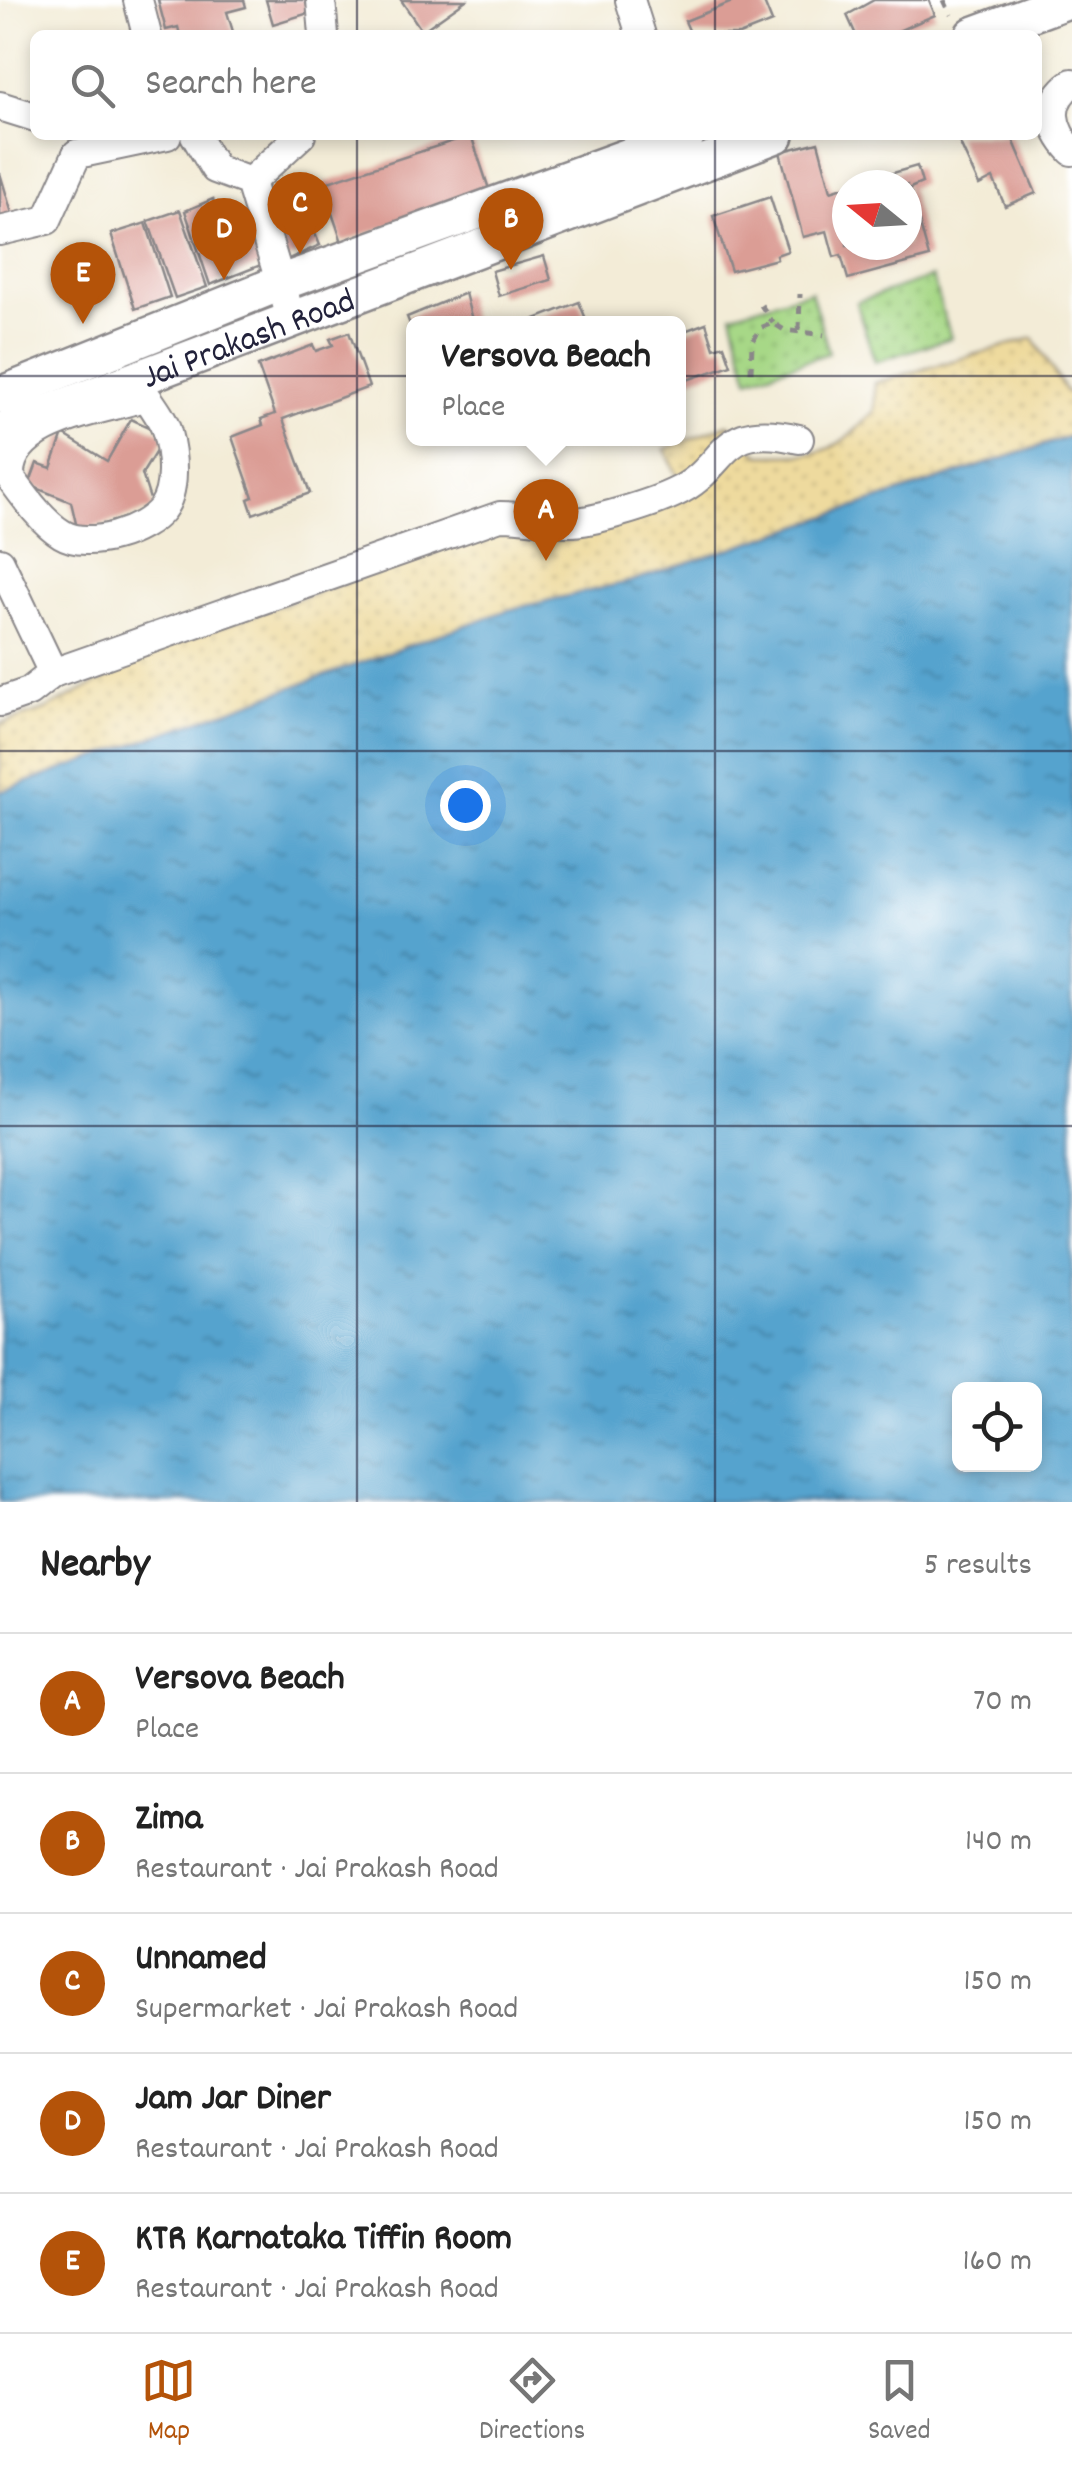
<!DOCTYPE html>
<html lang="en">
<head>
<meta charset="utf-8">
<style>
  body { margin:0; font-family:Dekko,sans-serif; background:#f2f2f2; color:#222 }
  .controls { position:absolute; right:30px; bottom:30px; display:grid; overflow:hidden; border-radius:15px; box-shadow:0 5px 15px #0003 }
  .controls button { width:90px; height:90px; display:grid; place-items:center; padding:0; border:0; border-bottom:2px solid #e0e0e0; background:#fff; color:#222; font:50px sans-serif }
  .compass { position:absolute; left:832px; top:170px; width:90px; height:90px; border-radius:50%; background:#fff; box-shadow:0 5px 15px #0003; rotate:288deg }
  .you { position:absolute; left:465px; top:805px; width:35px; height:35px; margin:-25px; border:8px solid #fff; border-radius:50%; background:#1a73e8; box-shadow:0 0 0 15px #1a73e833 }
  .badge { display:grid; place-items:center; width:65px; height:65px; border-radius:50%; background:#b45309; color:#fff; font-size:32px; font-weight:700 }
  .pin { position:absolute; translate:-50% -82px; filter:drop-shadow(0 2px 5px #0008) }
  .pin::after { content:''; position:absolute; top:52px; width:35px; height:30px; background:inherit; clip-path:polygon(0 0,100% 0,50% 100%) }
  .popup { position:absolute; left:406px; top:316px; width:280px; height:130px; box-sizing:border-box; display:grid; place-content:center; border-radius:15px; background:#fff; filter:drop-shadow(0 2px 8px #0005); font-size:32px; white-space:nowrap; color:#767676 }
  .popup b { font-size:38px; color:#222 }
  .popup::after { content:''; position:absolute; left:50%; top:100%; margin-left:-20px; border:20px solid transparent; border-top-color:#fff }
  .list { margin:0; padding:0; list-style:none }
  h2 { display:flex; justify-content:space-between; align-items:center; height:130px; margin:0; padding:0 40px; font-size:42px }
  h2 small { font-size:32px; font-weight:400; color:#767676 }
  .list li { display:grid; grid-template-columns:65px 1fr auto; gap:30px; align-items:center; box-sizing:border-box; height:140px; padding:0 40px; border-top:2px solid #e0e0e0 }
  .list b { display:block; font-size:38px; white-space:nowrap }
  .list p { margin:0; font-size:32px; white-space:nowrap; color:#767676 }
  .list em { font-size:32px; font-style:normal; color:#767676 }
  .icon { flex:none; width:55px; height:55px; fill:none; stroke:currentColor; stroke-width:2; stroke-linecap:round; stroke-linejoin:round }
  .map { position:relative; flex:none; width:1072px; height:1502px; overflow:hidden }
  .search { position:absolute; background:#fff; box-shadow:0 5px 15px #0003; left:30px; right:30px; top:30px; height:110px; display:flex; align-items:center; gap:25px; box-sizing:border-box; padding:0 35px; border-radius:15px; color:#767676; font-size:38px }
  .sheet { height:830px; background:#fff }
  nav { display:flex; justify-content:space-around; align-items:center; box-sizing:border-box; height:140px; border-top:2px solid #e0e0e0; background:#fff; font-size:28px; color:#767676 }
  nav a { display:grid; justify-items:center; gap:5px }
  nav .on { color:#b45309 }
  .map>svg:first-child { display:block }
</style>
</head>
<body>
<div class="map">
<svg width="1072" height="1502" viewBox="0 0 1072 1502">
  <defs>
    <pattern id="grass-dots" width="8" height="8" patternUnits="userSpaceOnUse" patternTransform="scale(2.5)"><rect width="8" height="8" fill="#a7d887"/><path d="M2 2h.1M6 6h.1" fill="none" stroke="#8fb975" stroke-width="1.8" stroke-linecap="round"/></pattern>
    <pattern id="sand-dots" width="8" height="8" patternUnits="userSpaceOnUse" patternTransform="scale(2.5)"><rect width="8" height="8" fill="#eeda9e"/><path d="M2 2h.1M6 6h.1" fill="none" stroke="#ccbb89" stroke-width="1.8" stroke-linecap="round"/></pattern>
    <pattern id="water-ripples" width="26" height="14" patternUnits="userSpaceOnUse" patternTransform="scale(2.5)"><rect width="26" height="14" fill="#54a3ce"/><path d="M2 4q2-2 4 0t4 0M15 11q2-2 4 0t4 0" fill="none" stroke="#4584a8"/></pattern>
  </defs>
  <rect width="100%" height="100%" fill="#fff"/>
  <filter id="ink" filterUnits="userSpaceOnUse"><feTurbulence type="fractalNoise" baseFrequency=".01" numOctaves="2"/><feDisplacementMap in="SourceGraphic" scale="20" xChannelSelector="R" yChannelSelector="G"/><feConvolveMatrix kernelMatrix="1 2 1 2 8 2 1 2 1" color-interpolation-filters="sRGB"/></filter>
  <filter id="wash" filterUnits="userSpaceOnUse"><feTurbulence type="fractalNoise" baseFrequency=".0048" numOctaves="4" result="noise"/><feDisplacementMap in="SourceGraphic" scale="40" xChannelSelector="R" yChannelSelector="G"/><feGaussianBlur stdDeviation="2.25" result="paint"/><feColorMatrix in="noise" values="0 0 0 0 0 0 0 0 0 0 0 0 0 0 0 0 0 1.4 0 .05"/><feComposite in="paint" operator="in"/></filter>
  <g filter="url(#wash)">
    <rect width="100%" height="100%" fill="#f3ecd7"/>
    <g fill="url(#grass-dots)" stroke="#647d61" stroke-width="2.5">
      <polygon points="932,277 951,338 875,362 856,302"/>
      <polygon points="811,291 829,353 749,379 732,314"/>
    </g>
    <path fill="url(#sand-dots)" stroke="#887e6c" stroke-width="2.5" d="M 1033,338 L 1066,392 L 1072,392 L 1072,435 L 632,581 L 508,610 L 0,792 L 0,724 L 45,710 L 172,644 L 496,528 L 570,541 L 686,494 L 665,449 L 728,424 L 760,455 C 822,455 832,457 875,410 L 875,383 Z"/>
    <path fill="url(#water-ripples)" stroke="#3b6284" stroke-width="2.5" fill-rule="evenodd" d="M 1072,436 L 1072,1502 L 0,1502 L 0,792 L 508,610 L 632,581 ZM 960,1390 L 1034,1390 L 1034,1464 L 960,1464 Z"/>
    <g id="blocks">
      <g fill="#db9d95">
        <polygon points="158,0 244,0 246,7 227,12 234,35 180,35 178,27 166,30"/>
        <polygon points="266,0 305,0 309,13 273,24"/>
        <polygon points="401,0 466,0 422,31"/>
        <polygon points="737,0 763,0 772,22 739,35 691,35 685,21"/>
        <polygon points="874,0 929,0 935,15 889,35 856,35 847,15"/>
        <polygon points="471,135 490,192 342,242 322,184"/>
        <polygon points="956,135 1011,135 1036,193 1005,206 993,178 979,185"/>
        <polygon points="818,142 831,191 847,186 847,245 907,245 907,185 855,184 917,166 922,183 910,188 929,257 848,279 841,255 834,257 827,231 803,237 780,152"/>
        <polygon points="0,173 15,224 0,228"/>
        <polygon points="770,197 788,251 776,255 777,259 731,271 713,216"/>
        <polygon points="213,199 221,224 244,215 261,265 210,285 185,211"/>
        <polygon points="180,210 207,287 175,298 148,221"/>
        <polygon points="306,213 320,245 282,262 268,228"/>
        <polygon points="146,223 170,297 135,309 111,234"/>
        <polygon points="544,256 551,280 499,296 492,271"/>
        <polygon points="465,293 473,324 414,324 413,332 407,317"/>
        <polygon points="579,302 588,324 525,324 525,323"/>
        <polygon points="706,323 714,348 724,345 731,365 678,383 678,325 682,332"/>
        <polygon points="349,332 369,387 283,419 310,493 253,514 248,499 253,497 232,437 263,425 261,419 275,414 258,366 313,345 316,351 333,345 330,339"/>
        <polygon points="131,419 166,435 142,474 153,509 78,532 71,502 29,485 37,463 51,468 63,434 107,461"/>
      </g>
    </g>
  </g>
  <g filter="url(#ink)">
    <use href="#blocks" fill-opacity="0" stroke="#8a8789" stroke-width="2.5"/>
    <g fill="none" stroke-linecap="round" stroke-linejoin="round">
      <g stroke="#8a8789" stroke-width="32">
        <g id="minor">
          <polyline points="138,0 147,35"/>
          <polyline points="321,0 324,35"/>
          <polyline points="630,0 641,35"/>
          <path d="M 1072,83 C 1045,102 1051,129 1072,151"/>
          <polyline points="0,106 35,117"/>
          <polyline points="195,135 215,169 250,182 292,321"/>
          <polyline points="77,154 167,135"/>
          <polyline points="250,182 301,135"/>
          <polyline points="0,231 47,220 77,154"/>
          <path d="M 136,380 C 145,397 163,416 167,433 C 173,455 176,490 162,509 C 144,532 88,550 62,534 C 42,522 24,496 10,477 C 7,421 103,410 145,397"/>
          <polyline points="0,562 53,673"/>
          <path d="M 0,702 L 29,692 L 53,673 L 500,516 C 523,516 546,521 569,522 C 591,523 653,503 674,493 C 731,467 715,419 799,439"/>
        </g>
      </g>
      <g stroke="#8a8789" stroke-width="40">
        <g id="major">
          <polyline points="973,35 1068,0"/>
          <polyline points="0,395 280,283 687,135"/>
          <path id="s1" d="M 0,431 L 776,135"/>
        </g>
      </g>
      <g stroke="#8a8789" stroke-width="5" stroke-dasharray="8 8" stroke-linecap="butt">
        <polyline points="944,0 951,15"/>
        <polyline points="761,305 773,323"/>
        <polyline points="799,330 800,294"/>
        <polyline points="751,372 752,343 760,328 773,323 784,330 824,335"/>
      </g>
      <use href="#minor" stroke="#fff" stroke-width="28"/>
      <use href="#major" stroke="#fff" stroke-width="35"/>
    </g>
  </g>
  <path fill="none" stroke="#22223b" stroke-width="2.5" stroke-opacity="0.55" d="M 357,0 L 357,35M 715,0 L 715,35M 357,135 L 357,1502M 715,135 L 715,1502M 0,376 L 1072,376M 0,751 L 1072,751M 0,1126 L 1072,1126"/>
  <g text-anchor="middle" stroke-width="9" stroke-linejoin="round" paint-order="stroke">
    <g font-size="35" fill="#22223b" stroke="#fff">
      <text dy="12" stroke="none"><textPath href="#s1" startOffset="265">Jai Prakash Road</textPath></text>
    </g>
  </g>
</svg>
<div class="controls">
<button><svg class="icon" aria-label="locate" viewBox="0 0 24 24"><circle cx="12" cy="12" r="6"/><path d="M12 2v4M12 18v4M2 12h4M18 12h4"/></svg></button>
</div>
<svg class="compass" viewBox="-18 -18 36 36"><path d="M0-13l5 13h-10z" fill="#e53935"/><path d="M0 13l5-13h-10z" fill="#767676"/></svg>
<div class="you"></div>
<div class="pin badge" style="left:546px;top:561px">A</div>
<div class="popup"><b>Versova Beach</b>Place</div>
<div class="pin badge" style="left:511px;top:270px">B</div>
<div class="pin badge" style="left:300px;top:254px">C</div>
<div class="pin badge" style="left:224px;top:280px">D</div>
<div class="pin badge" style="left:83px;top:324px">E</div>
<div class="search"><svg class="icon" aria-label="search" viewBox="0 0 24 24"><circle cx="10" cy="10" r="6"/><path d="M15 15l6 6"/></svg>Search here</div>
</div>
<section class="sheet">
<h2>Nearby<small>5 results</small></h2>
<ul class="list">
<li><span class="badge">A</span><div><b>Versova Beach</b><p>Place</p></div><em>70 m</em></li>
<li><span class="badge">B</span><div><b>Zima</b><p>Restaurant · Jai Prakash Road</p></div><em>140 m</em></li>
<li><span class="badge">C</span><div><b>Unnamed</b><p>Supermarket · Jai Prakash Road</p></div><em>150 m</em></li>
<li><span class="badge">D</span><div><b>Jam Jar Diner</b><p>Restaurant · Jai Prakash Road</p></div><em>150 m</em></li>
<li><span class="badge">E</span><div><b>KTR Karnataka Tiffin Room</b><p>Restaurant · Jai Prakash Road</p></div><em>160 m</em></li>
</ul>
</section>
<nav>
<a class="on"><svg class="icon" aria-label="map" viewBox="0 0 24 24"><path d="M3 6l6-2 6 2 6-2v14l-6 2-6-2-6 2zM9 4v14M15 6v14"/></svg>Map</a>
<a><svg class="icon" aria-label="directions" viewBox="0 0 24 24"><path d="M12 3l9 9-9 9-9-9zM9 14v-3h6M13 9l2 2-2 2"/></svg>Directions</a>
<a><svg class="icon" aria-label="saved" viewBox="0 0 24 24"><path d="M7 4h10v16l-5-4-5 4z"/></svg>Saved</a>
</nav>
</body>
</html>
